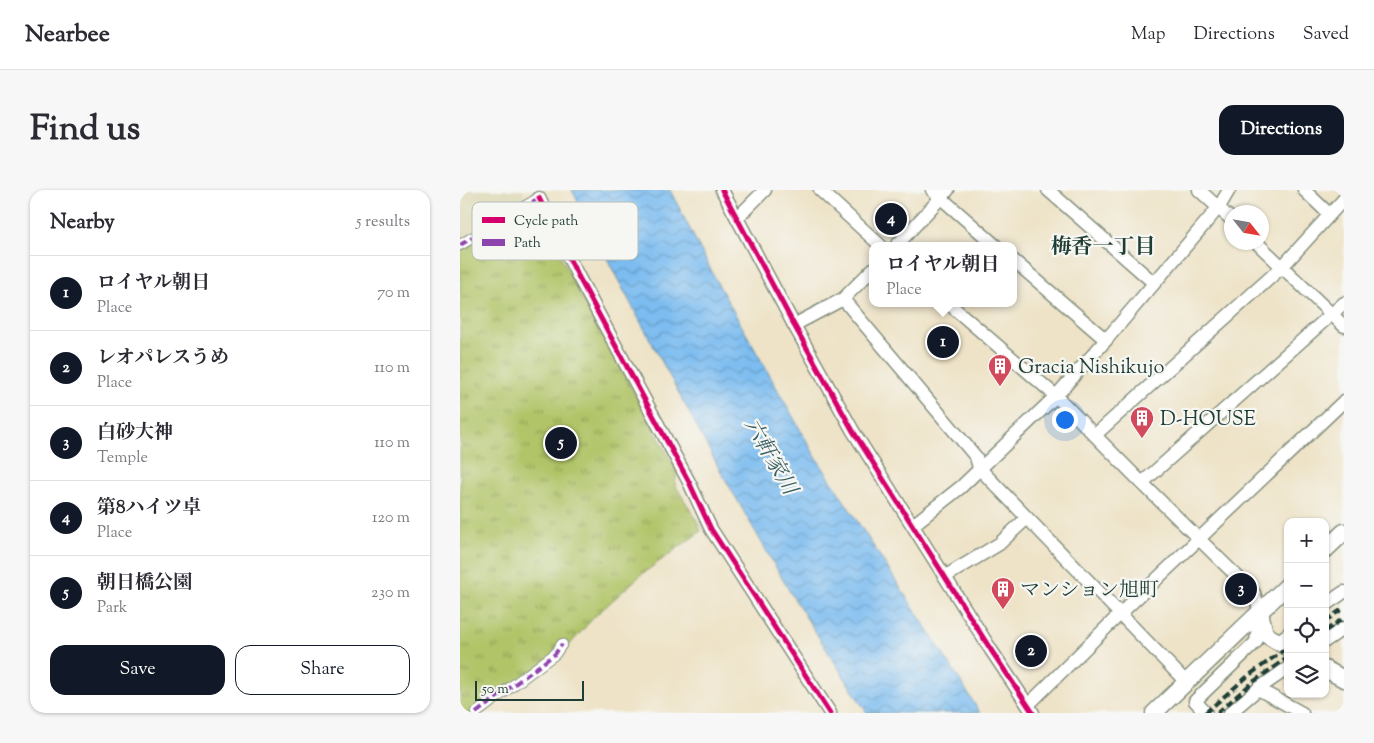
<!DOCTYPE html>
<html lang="en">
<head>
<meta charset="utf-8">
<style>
  body { margin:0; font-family:"Sorts Mill Goudy","Noto Serif JP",serif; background:#f7f7f7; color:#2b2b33 }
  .controls { position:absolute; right:15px; bottom:15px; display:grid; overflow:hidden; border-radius:10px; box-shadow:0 1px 4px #0004 }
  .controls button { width:45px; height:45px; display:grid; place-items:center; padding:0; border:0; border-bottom:1px solid #e1e1e2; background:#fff; color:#2b2b33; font:25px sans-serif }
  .compass { position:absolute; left:764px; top:15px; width:45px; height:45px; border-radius:50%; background:#fff; box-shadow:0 1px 4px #0004; rotate:121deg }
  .scale { position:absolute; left:15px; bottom:12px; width:109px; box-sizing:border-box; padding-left:5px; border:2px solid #1f3d34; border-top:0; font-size:14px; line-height:18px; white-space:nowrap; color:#1f3d34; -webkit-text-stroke:4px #f6f6f2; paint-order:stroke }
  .you { position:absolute; left:604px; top:229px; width:18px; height:18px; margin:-12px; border:4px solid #fff; border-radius:50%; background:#1a73e8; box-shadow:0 0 0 8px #1a73e833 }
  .badge { display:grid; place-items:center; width:32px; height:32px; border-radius:50%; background:#111827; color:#fff; font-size:16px; font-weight:700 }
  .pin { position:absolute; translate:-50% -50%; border:2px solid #fff; box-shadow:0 1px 5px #0006 }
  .popup { position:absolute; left:409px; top:52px; width:148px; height:65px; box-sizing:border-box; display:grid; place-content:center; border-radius:10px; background:#fff; filter:drop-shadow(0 1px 4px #0005); font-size:16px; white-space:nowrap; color:#7c7c81 }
  .popup b { font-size:19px; color:#2b2b33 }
  .popup::after { content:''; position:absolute; left:50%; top:100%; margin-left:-10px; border:10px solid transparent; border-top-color:#fff }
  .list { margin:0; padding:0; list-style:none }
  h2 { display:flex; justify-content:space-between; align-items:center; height:65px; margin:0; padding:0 20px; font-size:21px }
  h2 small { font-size:16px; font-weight:400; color:#7c7c81 }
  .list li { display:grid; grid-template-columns:32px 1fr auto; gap:15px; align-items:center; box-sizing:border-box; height:75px; padding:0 20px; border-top:1px solid #e1e1e2 }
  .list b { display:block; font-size:19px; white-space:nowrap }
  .list p { margin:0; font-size:16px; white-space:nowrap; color:#7c7c81 }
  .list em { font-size:16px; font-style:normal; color:#7c7c81 }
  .actions { display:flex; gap:10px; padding:15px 20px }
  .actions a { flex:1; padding:11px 0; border:1px solid #111827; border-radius:15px; text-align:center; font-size:18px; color:#111827 }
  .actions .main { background:#111827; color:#fff }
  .icon { flex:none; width:28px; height:28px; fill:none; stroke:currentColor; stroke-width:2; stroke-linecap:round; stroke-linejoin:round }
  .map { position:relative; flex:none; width:884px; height:523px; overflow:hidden; border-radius:15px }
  header { display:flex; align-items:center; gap:30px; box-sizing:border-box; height:70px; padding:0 25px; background:#fff; border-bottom:1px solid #e1e1e2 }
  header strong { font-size:24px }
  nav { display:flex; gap:28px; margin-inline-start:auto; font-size:18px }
  .intro { display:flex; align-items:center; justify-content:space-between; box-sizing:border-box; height:120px; padding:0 30px }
  h1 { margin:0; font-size:35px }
  .button { padding:12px 22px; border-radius:15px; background:#111827; color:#fff; font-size:18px; font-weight:700 }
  main { display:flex; gap:30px; padding:0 30px }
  aside { flex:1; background:#fff; border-radius:15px; box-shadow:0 1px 4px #0004 }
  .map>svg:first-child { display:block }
</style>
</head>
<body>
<header>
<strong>Nearbee</strong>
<nav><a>Map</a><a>Directions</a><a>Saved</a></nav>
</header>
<div class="intro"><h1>Find us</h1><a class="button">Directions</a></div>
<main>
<aside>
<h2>Nearby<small>5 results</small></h2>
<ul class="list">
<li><span class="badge">1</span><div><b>ロイヤル朝日</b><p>Place</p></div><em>70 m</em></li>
<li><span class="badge">2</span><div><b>レオパレスうめ</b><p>Place</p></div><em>110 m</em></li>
<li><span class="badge">3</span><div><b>白砂大神</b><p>Temple</p></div><em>110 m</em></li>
<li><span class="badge">4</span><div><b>第8ハイツ卓</b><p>Place</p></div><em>120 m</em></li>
<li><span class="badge">5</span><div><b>朝日橋公園</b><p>Park</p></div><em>230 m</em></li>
</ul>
<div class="actions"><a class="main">Save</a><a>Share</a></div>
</aside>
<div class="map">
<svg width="884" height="523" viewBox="0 0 884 523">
  <defs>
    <pattern id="park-tufts" width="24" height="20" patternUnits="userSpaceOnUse" patternTransform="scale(1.25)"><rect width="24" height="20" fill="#b1c468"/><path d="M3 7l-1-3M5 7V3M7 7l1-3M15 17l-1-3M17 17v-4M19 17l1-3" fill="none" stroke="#8fa056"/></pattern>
    <pattern id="water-waves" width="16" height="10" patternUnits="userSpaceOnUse" patternTransform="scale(1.25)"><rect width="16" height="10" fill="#7bbcf0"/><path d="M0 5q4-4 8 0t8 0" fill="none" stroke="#649ac3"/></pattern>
  </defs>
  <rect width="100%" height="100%" fill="#f6f6f2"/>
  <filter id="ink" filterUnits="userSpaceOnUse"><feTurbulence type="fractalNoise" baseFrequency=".02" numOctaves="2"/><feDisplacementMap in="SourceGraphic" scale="10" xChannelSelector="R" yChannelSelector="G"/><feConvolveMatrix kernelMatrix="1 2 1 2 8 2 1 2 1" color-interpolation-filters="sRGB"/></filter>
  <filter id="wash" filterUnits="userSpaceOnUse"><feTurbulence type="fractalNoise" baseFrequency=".0096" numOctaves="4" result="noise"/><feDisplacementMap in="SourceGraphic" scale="20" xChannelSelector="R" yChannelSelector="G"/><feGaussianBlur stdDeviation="1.12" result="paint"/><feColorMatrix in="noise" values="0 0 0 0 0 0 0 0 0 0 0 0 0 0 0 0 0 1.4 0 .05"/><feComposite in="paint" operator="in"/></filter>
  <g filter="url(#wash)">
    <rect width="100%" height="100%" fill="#eee3c7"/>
    <polygon fill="#ded9b7" points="0,0 62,0 67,11 0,51"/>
    <polygon fill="url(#park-tufts)" stroke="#68804e" points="64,22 84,33 122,108 217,281 215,295 236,329 241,341 182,384 163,401 134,427 97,469 23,523 0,523 0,59 34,41"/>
    <polygon fill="url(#water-waves)" stroke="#4d7c92" points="112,0 210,0 257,92 354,264 498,487 520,523 407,523 330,402 260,280 157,88"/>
  </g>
  <g filter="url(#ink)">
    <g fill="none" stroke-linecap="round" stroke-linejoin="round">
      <g stroke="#86907e" stroke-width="12">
        <g id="pedestrian">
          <polyline points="0,55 79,8"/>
          <polyline points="16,523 95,464 102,454"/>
        </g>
      </g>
      <g stroke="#86907e" stroke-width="15">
        <g id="minor">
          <polyline points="262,0 334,135 393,241 531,460 573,523"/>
          <polyline points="360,0 421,56"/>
          <polyline points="472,0 536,56"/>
          <polyline points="588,0 694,93"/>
          <polyline points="739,0 772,30"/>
          <polyline points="844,0 869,24"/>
          <polyline points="79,8 117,84 229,292 251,339 370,523"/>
          <polyline points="277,28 305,0"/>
          <polyline points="796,52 884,136"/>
          <polyline points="436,56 488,0"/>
          <polyline points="553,70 646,150"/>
          <polyline points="383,109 516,267 519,278 726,492"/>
          <polyline points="488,113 596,206 682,293 794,403 800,422 796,452 735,511 746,523"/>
          <polyline points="334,135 383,109 413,79"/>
          <polyline points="635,245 822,77 884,9"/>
          <polyline points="682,293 884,113"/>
          <polyline points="453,335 501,297 596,206 646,150 759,17 769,0"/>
          <polyline points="486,386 539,354 567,328"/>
          <polyline points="865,415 884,402"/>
          <polyline points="865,451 884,438"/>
          <polyline points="817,452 828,444"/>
          <polyline points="798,499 842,523"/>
          <polyline points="568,515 660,424 884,211"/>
          <polyline points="770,523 798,499 828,478"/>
        </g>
      </g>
      <g stroke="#86907e" stroke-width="19">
        <g id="tertiary">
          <polyline points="865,360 884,342"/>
          <polyline points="800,422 805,444 828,458"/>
          <polyline points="865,479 884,489"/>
          <polyline points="694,523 828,395"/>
        </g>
      </g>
      <use href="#pedestrian" stroke="#fff" stroke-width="10"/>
      <use href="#minor" stroke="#fff" stroke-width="12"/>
      <use href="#tertiary" stroke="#fff" stroke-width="16"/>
      <g stroke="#1f3d34" stroke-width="4" stroke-dasharray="8 4" stroke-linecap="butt">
        <polyline points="865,431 884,418"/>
        <polyline points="865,441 884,428"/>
        <polyline points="745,523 788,486 828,457"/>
        <polyline points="757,523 793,492 828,467"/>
      </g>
      <g stroke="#8e44ad" stroke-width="4" stroke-dasharray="8 4" stroke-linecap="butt">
        <polyline points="0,55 79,8"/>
        <polyline points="16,523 95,464 102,454"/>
      </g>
      <g stroke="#f6f6f2" stroke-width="8">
        <g id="cycleway">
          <polyline points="262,0 334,135 393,241 531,460 573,523"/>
          <polyline points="79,8 117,84 229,292 251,339 370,523"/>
        </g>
      </g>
      <use href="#cycleway" stroke="#d6006c" stroke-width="5"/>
    </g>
  </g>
  <defs>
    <g id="building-pin" transform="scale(1.25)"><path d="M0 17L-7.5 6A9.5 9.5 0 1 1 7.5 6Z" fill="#d1495b" stroke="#f6f6f2"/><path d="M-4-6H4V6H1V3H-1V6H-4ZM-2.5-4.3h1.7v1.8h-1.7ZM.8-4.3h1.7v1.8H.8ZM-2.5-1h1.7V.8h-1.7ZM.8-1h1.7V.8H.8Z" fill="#fff"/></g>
  </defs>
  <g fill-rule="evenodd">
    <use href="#building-pin" x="540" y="176"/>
    <use href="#building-pin" x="682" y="228"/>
    <use href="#building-pin" x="543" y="399"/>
  </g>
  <g text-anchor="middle" stroke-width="4.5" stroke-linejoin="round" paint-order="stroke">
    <g font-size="20" fill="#1f3d34" stroke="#f6f6f2" text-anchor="start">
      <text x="558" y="183">Gracia Nishikujo</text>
      <text x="700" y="235">D-HOUSE</text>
      <text x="560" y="406">マンション旭町</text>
    </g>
    <g font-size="21" font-weight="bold" fill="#1f3d34" stroke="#f6f6f2">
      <text x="643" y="63">梅香一丁目</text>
    </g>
    <g font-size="21" font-style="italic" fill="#365d63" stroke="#f6f6f2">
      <text transform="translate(311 266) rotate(60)" y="7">六軒家川</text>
    </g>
  </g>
  <rect x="12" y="12" width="166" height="58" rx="8" fill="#f6f6f2" stroke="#b6beb9" stroke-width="1"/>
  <rect x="22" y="27" width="23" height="6" fill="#d6006c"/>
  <rect x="22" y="49" width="23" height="7" fill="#8e44ad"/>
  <g font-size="14" fill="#1f3d34">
    <text x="54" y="35">Cycle path</text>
    <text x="54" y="57">Path</text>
  </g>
</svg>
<div class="controls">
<button>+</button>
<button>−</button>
<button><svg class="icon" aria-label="locate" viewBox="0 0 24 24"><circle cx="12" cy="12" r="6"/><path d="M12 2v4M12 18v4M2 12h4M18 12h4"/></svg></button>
<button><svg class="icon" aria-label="layers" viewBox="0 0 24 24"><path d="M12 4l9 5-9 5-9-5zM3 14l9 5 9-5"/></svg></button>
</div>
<svg class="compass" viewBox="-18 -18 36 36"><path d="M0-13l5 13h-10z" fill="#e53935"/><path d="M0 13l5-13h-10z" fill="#7c7c81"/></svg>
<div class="scale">50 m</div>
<div class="you"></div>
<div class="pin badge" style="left:483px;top:152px">1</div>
<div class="popup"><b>ロイヤル朝日</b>Place</div>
<div class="pin badge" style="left:571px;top:461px">2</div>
<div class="pin badge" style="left:781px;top:399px">3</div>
<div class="pin badge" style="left:431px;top:29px">4</div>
<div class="pin badge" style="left:101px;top:253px">5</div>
</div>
</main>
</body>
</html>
